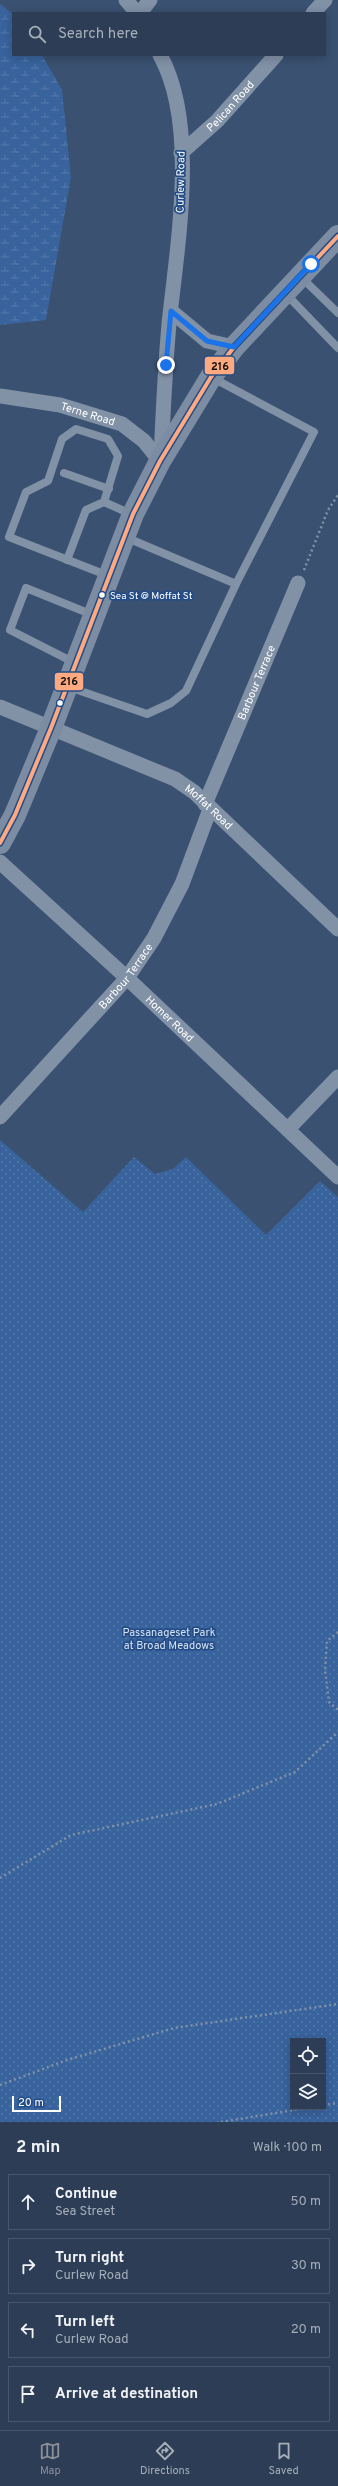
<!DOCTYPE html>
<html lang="en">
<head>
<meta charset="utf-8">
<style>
  body { margin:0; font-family:Overpass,sans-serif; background:#34445b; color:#f1f3f6 }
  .controls { position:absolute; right:12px; bottom:12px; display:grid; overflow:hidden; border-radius:0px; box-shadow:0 2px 10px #0003 }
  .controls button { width:36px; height:36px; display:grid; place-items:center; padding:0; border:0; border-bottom:1px solid #48566c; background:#2c3d55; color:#f1f3f6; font:20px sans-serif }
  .scale { position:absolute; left:12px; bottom:10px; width:49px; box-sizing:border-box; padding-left:4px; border:2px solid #fff; border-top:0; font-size:11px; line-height:14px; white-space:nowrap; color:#fff; -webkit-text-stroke:3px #244d87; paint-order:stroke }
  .stop { position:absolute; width:12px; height:12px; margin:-9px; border:3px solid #1a73e8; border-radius:50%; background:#fff }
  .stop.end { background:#1a73e8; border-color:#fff; box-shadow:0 1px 4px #0008 }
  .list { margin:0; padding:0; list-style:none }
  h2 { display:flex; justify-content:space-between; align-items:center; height:52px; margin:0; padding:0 16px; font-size:17px }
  h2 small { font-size:13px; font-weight:400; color:#a6aeb9 }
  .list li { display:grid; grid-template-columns:26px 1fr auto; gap:12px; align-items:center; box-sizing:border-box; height:56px; margin:0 8px 8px; padding:0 8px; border:1px solid #48566c; border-radius:0px }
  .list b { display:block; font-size:15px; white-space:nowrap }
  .list p { margin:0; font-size:13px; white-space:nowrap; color:#a6aeb9 }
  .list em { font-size:13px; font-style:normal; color:#a6aeb9 }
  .icon { flex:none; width:22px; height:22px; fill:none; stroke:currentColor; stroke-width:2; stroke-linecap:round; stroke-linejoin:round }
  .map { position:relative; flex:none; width:338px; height:2122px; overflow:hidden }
  .search { position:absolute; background:#2c3d55; box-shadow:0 2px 10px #0003; left:12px; right:12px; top:12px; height:44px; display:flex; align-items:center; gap:10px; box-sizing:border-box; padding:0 14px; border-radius:0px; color:#a6aeb9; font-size:15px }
  .sheet { height:308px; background:#2c3d55 }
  nav { display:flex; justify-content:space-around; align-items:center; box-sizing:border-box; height:56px; border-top:1px solid #48566c; background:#2c3d55; font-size:11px; color:#a6aeb9 }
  nav a { display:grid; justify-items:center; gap:2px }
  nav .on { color:#8c9099 }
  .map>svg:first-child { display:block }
</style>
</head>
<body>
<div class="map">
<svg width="338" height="2122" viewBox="0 0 338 2122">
  <defs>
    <pattern id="wetland-marsh" width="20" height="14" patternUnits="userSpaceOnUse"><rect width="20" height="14" fill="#38639d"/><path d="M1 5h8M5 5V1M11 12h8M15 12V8" fill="none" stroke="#567aac"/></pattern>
    <pattern id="park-dots" width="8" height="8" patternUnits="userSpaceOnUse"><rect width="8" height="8" fill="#38639d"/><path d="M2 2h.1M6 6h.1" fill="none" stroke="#567aac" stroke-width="1.8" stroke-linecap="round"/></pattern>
  </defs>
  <rect width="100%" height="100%" fill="#3a5171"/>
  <polygon fill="url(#wetland-marsh)" points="0,4 13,14 13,55 42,55 62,90 71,177 46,320 0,325"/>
  <path fill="url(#park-dots)" fill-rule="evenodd" d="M 0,1140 L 83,1212 L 134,1157 L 155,1174 L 173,1169 L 186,1157 L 266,1235 L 320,1181 L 338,1197 L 338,2122 L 0,2122 ZM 293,2041 L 323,2041 L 323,2107 L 293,2107 Z"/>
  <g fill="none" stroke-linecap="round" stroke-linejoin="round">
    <g stroke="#8191a6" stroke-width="2.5" stroke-dasharray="2 3" stroke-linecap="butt">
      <polyline points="304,570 328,510 338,495"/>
      <polyline points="338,1632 327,1641 325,1670 329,1702 338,1710"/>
      <polyline points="0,1878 71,1835 217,1804 295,1772 338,1732"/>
      <polyline points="0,2085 67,2060 174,2028 338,2004"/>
      <polyline points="323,2105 338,2103"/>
      <polyline points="221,2122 312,2107"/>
    </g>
    <g stroke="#8191a6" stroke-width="8">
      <polyline points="301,277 338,313"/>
      <polyline points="285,293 338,348"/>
      <polyline points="64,473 109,489"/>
      <polyline points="104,502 118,456 108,439 76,429 62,439 48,481 26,492 9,537 109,576"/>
      <polyline points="125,537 236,584 314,432 211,377"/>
      <polyline points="67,560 86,510 104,502 131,514"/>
      <polyline points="75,663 10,630 26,588 93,615"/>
      <polyline points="69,687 147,714 171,703 186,691 236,584"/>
    </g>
    <g stroke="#8191a6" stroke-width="15">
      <polyline points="126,0 137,13"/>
      <polyline points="140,13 150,0"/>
      <polyline points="313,13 325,0"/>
      <path d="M 160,55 C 199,125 177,246 169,324 C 165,369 163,413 161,458"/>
      <path id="s1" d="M 181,153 L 217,121 L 276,55"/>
      <polyline points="171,311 207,341 234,347"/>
      <path id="s2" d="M 0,396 L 60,405 L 122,424 L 144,441 L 160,461"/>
      <path id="s3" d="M 0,707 L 175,779 L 194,792 L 338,929"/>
      <path id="s4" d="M 205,804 L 298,583"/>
      <path id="s5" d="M 0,862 L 127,978 L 338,1177"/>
      <path id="s6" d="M 0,1117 L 127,978 L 154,938 L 182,884 L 210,809"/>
      <polyline points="288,1129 338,1077"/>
    </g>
    <polyline stroke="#7c8ca2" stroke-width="22" points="0,843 15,815 51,728 133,514 160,461 211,377 234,347 338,236"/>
    <g stroke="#244d87" stroke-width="7">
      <polyline id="bus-1" points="0,843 15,815 51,728 133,514 160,461 211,377 234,347 338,236"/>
    </g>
    <use href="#bus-1" stroke="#ffa980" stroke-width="4"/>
  </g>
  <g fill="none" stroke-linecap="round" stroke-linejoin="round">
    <polyline stroke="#1a73e8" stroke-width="5" points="166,365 171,311 207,341 234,347 311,264"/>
  </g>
  <g fill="#fff" stroke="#244d87" stroke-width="1.5">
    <circle cx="102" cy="595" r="3.5"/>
    <circle cx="60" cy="703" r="3.5"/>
  </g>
  <g text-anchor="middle" stroke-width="3.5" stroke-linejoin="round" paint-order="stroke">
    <g font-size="10" fill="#fff" stroke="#244d87" text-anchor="start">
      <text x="110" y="599">Sea St @ Moffat St</text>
    </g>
    <g font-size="11" fill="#fff" stroke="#244d87">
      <text dy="4" stroke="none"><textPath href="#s1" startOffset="68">Pelican Road</textPath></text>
      <text transform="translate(180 182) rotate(-89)" y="4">Curlew Road</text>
      <text dy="4" stroke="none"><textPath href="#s2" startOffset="90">Terne Road</textPath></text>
      <text dy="4" stroke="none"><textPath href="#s4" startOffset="132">Barbour Terrace</textPath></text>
      <text dy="4" stroke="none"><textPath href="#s3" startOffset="233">Moffat Road</textPath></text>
      <text dy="4" stroke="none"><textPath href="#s6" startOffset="189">Barbour Terrace</textPath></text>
      <text dy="4" stroke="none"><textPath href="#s5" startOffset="231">Homer Road</textPath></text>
    </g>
    <g font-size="11" fill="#d3e2f7" stroke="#244d87">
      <text x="169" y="1636">Passanageset Park<tspan x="169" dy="13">at Broad Meadows</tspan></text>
    </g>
  </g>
  <g stroke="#244d87" stroke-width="1.5">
    <rect x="204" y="356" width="31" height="19" rx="4" fill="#ffa980"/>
    <rect x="54" y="672" width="30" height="19" rx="4" fill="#ffa980"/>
  </g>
  <g font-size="11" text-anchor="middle" font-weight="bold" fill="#111">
    <text x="220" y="370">216</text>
    <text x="69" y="685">216</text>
  </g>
</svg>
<div class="controls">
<button><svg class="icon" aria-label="locate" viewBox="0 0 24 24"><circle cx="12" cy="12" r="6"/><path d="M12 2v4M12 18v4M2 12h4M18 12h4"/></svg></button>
<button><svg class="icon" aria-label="layers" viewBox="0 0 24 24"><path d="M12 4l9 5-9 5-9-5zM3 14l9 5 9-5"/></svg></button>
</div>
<div class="scale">20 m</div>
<div class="stop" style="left:311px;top:264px"></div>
<div class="stop end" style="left:166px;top:365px"></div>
<div class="search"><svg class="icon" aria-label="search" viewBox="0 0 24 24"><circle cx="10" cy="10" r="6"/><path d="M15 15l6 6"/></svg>Search here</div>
</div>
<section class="sheet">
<h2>2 min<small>Walk · 100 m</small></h2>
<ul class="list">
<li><svg class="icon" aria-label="ahead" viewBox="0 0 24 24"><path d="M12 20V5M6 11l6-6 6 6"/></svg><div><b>Continue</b><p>Sea Street</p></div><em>50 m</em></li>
<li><svg class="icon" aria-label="right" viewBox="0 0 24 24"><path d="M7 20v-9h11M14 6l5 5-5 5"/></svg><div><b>Turn right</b><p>Curlew Road</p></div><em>30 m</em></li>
<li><svg class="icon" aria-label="left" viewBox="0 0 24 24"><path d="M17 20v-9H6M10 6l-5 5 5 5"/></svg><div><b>Turn left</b><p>Curlew Road</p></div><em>20 m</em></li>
<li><svg class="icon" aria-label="arrive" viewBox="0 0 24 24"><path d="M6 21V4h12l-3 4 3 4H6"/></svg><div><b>Arrive at destination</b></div></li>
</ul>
</section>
<nav>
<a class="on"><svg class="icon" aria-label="map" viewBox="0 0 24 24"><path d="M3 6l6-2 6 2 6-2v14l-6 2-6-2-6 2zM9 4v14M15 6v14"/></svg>Map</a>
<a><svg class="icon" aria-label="directions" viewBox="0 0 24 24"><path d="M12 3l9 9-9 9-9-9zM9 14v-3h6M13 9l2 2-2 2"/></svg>Directions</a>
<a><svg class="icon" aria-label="saved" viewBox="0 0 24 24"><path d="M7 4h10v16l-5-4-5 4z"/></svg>Saved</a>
</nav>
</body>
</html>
